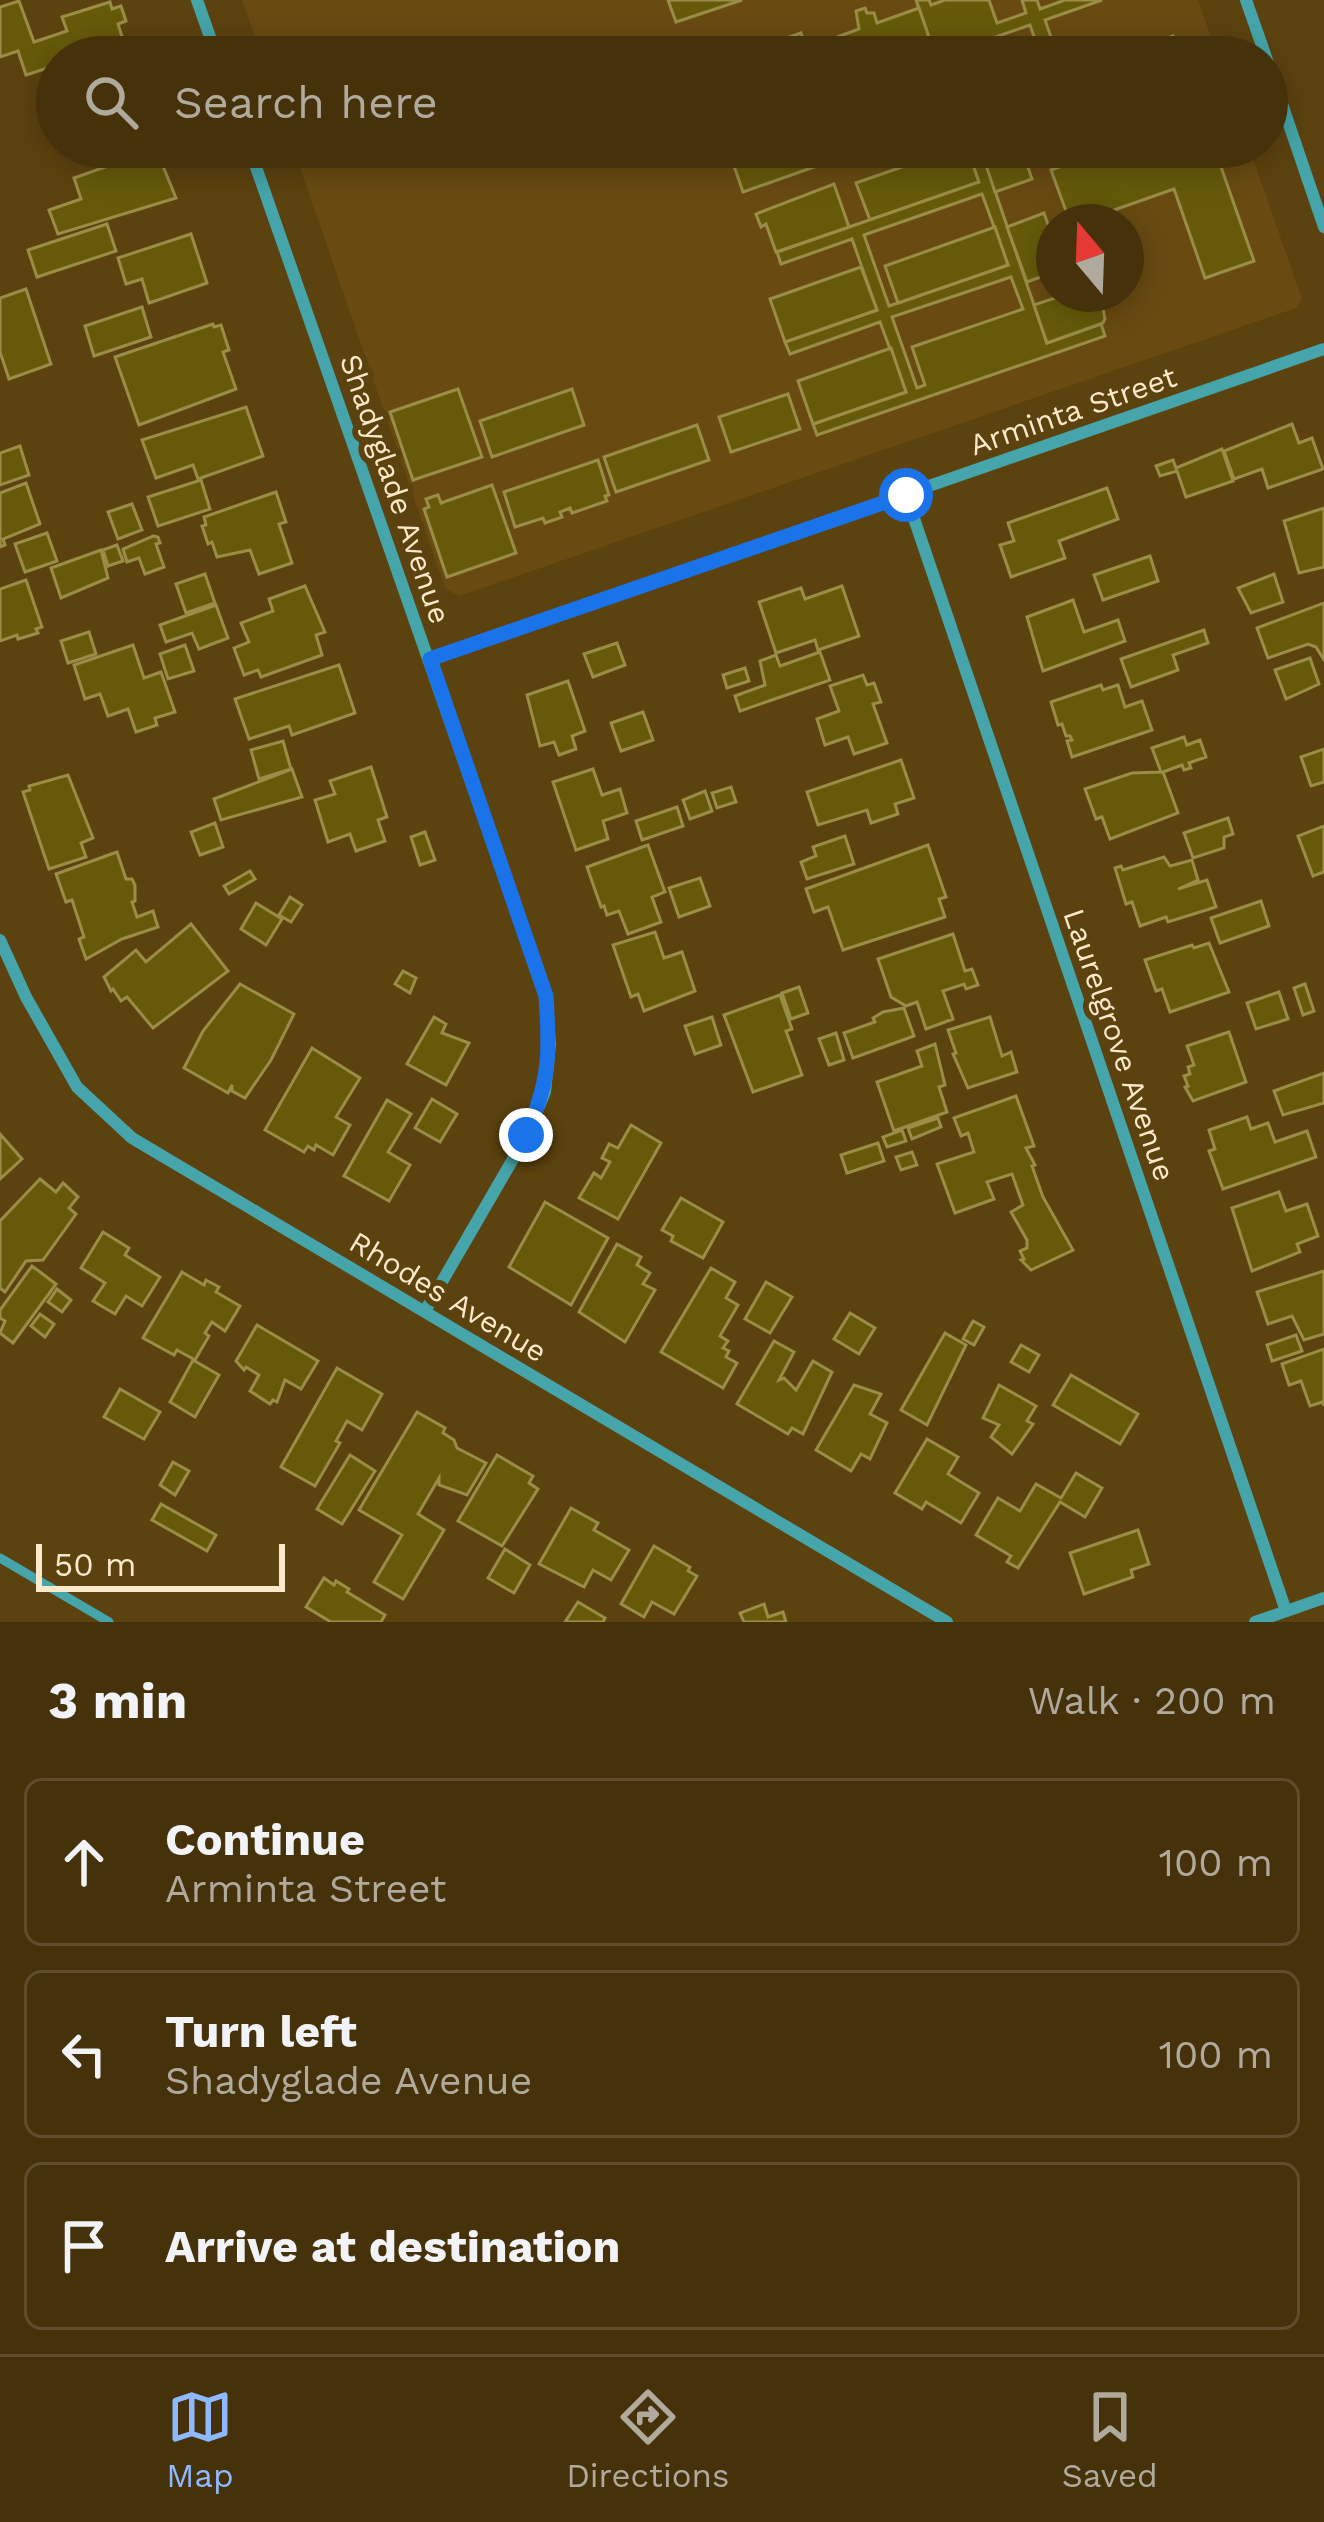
<!DOCTYPE html>
<html lang="en">
<head>
<meta charset="utf-8">
<style>
  body { margin:0; font-family:"Work Sans",sans-serif; background:#4c3a14; color:#f1f3f6 }
  .compass { position:absolute; left:1036px; top:204px; width:108px; height:108px; border-radius:50%; background:#45320b; box-shadow:0 6px 30px #0003; rotate:341deg }
  .scale { position:absolute; left:36px; bottom:30px; width:249px; box-sizing:border-box; padding-left:12px; border:6px solid #fce9ca; border-top:0; font-size:33px; line-height:42px; white-space:nowrap; color:#fce9ca; -webkit-text-stroke:9px #5c420f; paint-order:stroke }
  .stop { position:absolute; width:36px; height:36px; margin:-27px; border:9px solid #1a73e8; border-radius:50%; background:#fff }
  .stop.end { background:#1a73e8; border-color:#fff; box-shadow:0 3px 12px #0008 }
  .list { margin:0; padding:0; list-style:none }
  h2 { display:flex; justify-content:space-between; align-items:center; height:156px; margin:0; padding:0 48px; font-size:51px }
  h2 small { font-size:39px; font-weight:400; color:#b0aa9d }
  .list li { display:grid; grid-template-columns:78px 1fr auto; gap:36px; align-items:center; box-sizing:border-box; height:168px; margin:0 24px 24px; padding:0 24px; border:3px solid #5d4d2c; border-radius:18px }
  .list b { display:block; font-size:45px; white-space:nowrap }
  .list p { margin:0; font-size:39px; white-space:nowrap; color:#b0aa9d }
  .list em { font-size:39px; font-style:normal; color:#b0aa9d }
  .icon { flex:none; width:66px; height:66px; fill:none; stroke:currentColor; stroke-width:2; stroke-linecap:round; stroke-linejoin:round }
  .map { position:relative; flex:none; width:1324px; height:1622px; overflow:hidden }
  .search { position:absolute; background:#45320b; box-shadow:0 6px 30px #0003; left:36px; right:36px; top:36px; height:132px; display:flex; align-items:center; gap:30px; box-sizing:border-box; padding:0 42px; border-radius:66px; color:#b0aa9d; font-size:45px }
  .sheet { height:732px; background:#45320b }
  nav { display:flex; justify-content:space-around; align-items:center; box-sizing:border-box; height:168px; border-top:3px solid #5d4d2c; background:#45320b; font-size:33px; color:#b0aa9d }
  nav a { display:grid; justify-items:center; gap:6px }
  nav .on { color:#8eb9fd }
  .map>svg:first-child { display:block }
</style>
</head>
<body>
<div class="map">
<svg width="1324" height="1622" viewBox="0 0 1324 1622">
  <rect width="100%" height="100%" fill="#5c420f"/>
  <g fill="#694b11" fill-rule="evenodd">
    <polygon points="242,0 1198,0 1218,57 262,57"/>
    <path d="M 293,147 L 1249,147 L 1302,299 L 1296,308 L 459,596 L 445,588 ZM 1054,222 L 1126,222 L 1126,294 L 1054,294 Z"/>
  </g>
  <g fill="#665a0a" stroke="#998d47" stroke-width="3" fill-rule="evenodd">
    <polygon points="668,0 742,0 676,22"/>
    <polygon points="916,0 929,0 931,5 945,0 989,0 997,23 1026,13 1022,0 1037,0 1040,9 1065,0 1102,0 1045,20 1058,57 1041,57 1030,25 947,54 948,57 901,57 932,46"/>
    <polygon points="19,1 34,42 67,31 62,17 110,2 112,9 121,6 126,21 118,24 126,49 101,57 57,57 57,65 26,75 18,51 0,57 0,7"/>
    <polygon points="865,8 867,13 874,13 877,23 919,8 932,46 901,57 813,57 810,47 859,29 856,11"/>
    <polygon points="801,33 809,57 731,57"/>
    <polygon points="1173,36 1180,57 1113,57"/>
    <polygon points="779,147 807,147 814,167 743,192 733,163"/>
    <polygon points="844,147 899,147 850,164"/>
    <polygon points="959,147 967,147 979,182 870,220 856,183"/>
    <path d="M 967,147 L 980,147 L 1047,343 L 1101,324 L 1105,336 L 817,435 L 813,424 L 906,392 L 880,322 L 790,354 L 785,342 L 877,310 L 852,239 L 781,264 L 777,252 L 979,182 ZM 982,194 L 1008,265 L 889,306 L 864,235 ZM 1011,277 L 1023,309 L 912,347 L 925,385 L 917,388 L 892,317 Z"/>
    <polygon points="980,147 1021,147 1032,179 995,192"/>
    <polygon points="1116,147 1177,147 1179,153 1195,147 1214,147 1254,261 1205,278 1174,189 1080,222 1070,222 1051,170"/>
    <polygon points="156,149 176,198 58,234 49,210 81,199 74,178"/>
    <polygon points="834,184 849,227 776,252 766,224 761,227 756,214"/>
    <polygon points="1044,213 1054,242 1054,272 1027,282 1007,227"/>
    <polygon points="107,224 116,251 37,277 28,250"/>
    <polygon points="995,227 1008,265 898,303 885,266"/>
    <polygon points="191,234 207,283 149,303 142,279 126,284 118,258"/>
    <polygon points="861,267 877,310 785,342 770,299"/>
    <polygon points="26,289 51,364 9,379 0,352 0,298"/>
    <polygon points="1067,294 1100,294 1105,319 1103,323 1047,343 1034,305"/>
    <polygon points="142,307 151,337 94,356 85,326"/>
    <polygon points="213,324 214,327 221,325 229,350 223,352 236,389 139,425 115,357"/>
    <polygon points="891,348 906,392 813,424 798,381"/>
    <polygon points="458,389 482,457 413,480 390,412"/>
    <polygon points="572,389 584,425 492,457 480,421"/>
    <polygon points="788,394 800,429 731,452 719,417"/>
    <polygon points="246,407 263,456 198,479 193,465 156,478 142,440"/>
    <polygon points="1292,424 1299,443 1312,438 1323,469 1268,488 1262,469 1234,479 1224,451"/>
    <polygon points="697,425 709,460 616,492 604,457"/>
    <polygon points="20,446 29,475 0,485 0,453"/>
    <polygon points="1222,449 1233,481 1186,497 1177,471 1160,476 1156,466 1173,460 1176,468"/>
    <polygon points="598,460 609,495 605,496 607,501 572,513 570,508 560,512 562,517 545,523 543,518 515,527 504,492"/>
    <polygon points="201,480 210,509 158,526 148,497"/>
    <polygon points="26,483 40,524 3,539 5,545 0,547 0,493"/>
    <polygon points="492,485 516,553 447,577 424,509 429,507 426,499 438,495 441,503"/>
    <polygon points="1107,488 1118,519 1059,541 1065,558 1011,577 1000,545 1014,541 1008,523"/>
    <polygon points="276,492 286,522 279,524 292,563 259,574 250,550 217,557 212,542 208,544 202,526 206,525 204,517"/>
    <polygon points="132,504 142,530 118,539 108,512"/>
    <polygon points="1324,508 1324,567 1299,573 1284,521"/>
    <polygon points="47,533 57,561 25,572 15,544"/>
    <polygon points="153,536 158,537 160,543 156,544 164,567 145,574 139,558 127,562 123,549"/>
    <polygon points="117,545 123,561 108,566 103,550"/>
    <polygon points="101,550 108,578 61,598 51,568"/>
    <polygon points="1150,556 1158,581 1103,600 1094,575"/>
    <polygon points="205,574 215,603 186,613 176,584"/>
    <polygon points="1274,574 1283,602 1251,613 1238,588"/>
    <polygon points="26,580 42,627 36,629 38,633 18,639 17,635 0,641 0,589"/>
    <polygon points="305,586 325,632 316,635 322,655 261,677 258,670 244,675 234,648 249,642 241,623 273,611 269,599"/>
    <polygon points="842,586 859,636 818,650 815,640 776,653 759,602 801,588 805,599"/>
    <polygon points="1073,600 1084,632 1118,620 1125,641 1043,671 1027,617"/>
    <polygon points="1324,603 1324,660 1316,647 1308,644 1268,658 1257,628"/>
    <polygon points="216,605 228,638 199,649 192,633 166,642 160,625"/>
    <polygon points="1204,630 1208,643 1173,655 1178,670 1131,687 1121,659"/>
    <polygon points="89,632 96,654 68,663 61,641"/>
    <polygon points="617,643 625,665 593,677 584,654"/>
    <polygon points="133,645 144,678 161,672 175,712 155,718 157,725 136,732 128,709 108,716 100,694 85,699 74,665"/>
    <polygon points="185,645 194,671 168,679 160,654"/>
    <polygon points="820,652 830,680 740,711 735,696 765,685 760,661 776,655 780,666"/>
    <polygon points="1310,658 1319,684 1286,699 1275,670"/>
    <polygon points="339,665 355,713 292,735 289,726 249,739 235,699"/>
    <polygon points="745,668 749,681 727,688 723,675"/>
    <polygon points="863,675 867,685 874,683 881,702 873,704 887,743 854,754 848,737 825,745 817,719 839,711 830,686"/>
    <polygon points="568,681 585,731 572,736 576,749 559,755 554,742 540,746 527,695"/>
    <polygon points="1101,685 1103,690 1118,685 1125,707 1142,701 1152,730 1072,757 1067,741 1072,740 1070,736 1066,736 1062,724 1058,725 1051,702"/>
    <polygon points="643,712 653,740 621,751 611,723"/>
    <polygon points="1184,737 1187,745 1200,740 1206,757 1189,763 1191,768 1184,770 1182,765 1163,772 1178,813 1110,839 1102,817 1096,819 1085,789 1132,773 1161,772 1152,748"/>
    <polygon points="283,741 291,769 259,779 251,750"/>
    <polygon points="1324,749 1324,782 1311,786 1301,757"/>
    <polygon points="901,760 914,798 895,804 898,814 871,823 867,810 818,825 807,792"/>
    <polygon points="371,767 387,817 378,820 385,841 356,851 350,834 328,842 315,800 335,794 330,781"/>
    <polygon points="292,769 302,797 221,820 214,799"/>
    <polygon points="593,769 602,795 620,789 627,813 603,821 608,839 576,850 553,782"/>
    <polygon points="68,775 93,838 81,843 86,857 49,869 23,792 30,790 29,786"/>
    <polygon points="731,787 736,802 717,808 712,793"/>
    <polygon points="705,791 712,811 690,819 683,800"/>
    <polygon points="677,807 683,826 642,840 636,821"/>
    <polygon points="1228,818 1233,834 1224,837 1224,848 1193,858 1184,833"/>
    <polygon points="215,823 223,847 200,855 191,832"/>
    <polygon points="1324,826 1324,872 1313,876 1298,836"/>
    <polygon points="425,832 435,860 420,865 411,837"/>
    <polygon points="845,836 854,864 807,879 801,862 816,856 813,847"/>
    <polygon points="648,845 665,892 652,897 661,922 628,934 619,911 607,915 604,906 601,907 587,867"/>
    <polygon points="928,845 946,897 939,899 945,917 843,950 828,907 814,912 806,889"/>
    <polygon points="117,852 126,879 132,879 135,885 135,901 132,902 137,917 153,911 158,927 122,939 86,959 79,939 84,937 72,900 66,902 56,874"/>
    <polygon points="1164,857 1170,866 1192,860 1198,880 1178,889 1207,880 1216,907 1168,922 1166,917 1140,926 1132,902 1126,904 1115,868 1121,866 1123,870"/>
    <polygon points="250,871 255,879 229,894 224,886"/>
    <polygon points="700,878 710,906 679,917 669,888"/>
    <polygon points="290,897 302,905 291,922 279,915"/>
    <polygon points="1261,901 1269,926 1220,943 1211,918"/>
    <polygon points="256,903 282,919 266,945 241,929"/>
    <polygon points="191,924 228,971 153,1028 127,997 121,1001 113,989 111,991 104,977 136,950 146,962"/>
    <polygon points="655,932 664,958 682,952 695,991 644,1011 638,994 631,997 613,945"/>
    <polygon points="953,934 965,971 972,969 978,985 966,989 964,984 943,991 953,1019 926,1029 917,1002 906,1006 891,997 878,959"/>
    <polygon points="1209,943 1229,992 1170,1012 1162,989 1156,991 1145,960 1192,945 1194,948"/>
    <polygon points="403,971 416,978 410,993 395,984"/>
    <polygon points="240,984 294,1014 271,1060 245,1098 232,1091 232,1085 228,1093 184,1068 203,1031"/>
    <polygon points="1305,984 1314,1011 1303,1015 1294,988"/>
    <polygon points="799,987 808,1013 791,1019 782,993"/>
    <polygon points="1279,992 1288,1019 1256,1029 1247,1003"/>
    <polygon points="780,995 792,1029 786,1031 802,1075 753,1092 724,1015"/>
    <polygon points="904,1008 914,1036 853,1058 844,1033 875,1022 873,1018 883,1012"/>
    <polygon points="434,1017 446,1024 442,1033 469,1043 446,1085 407,1064"/>
    <polygon points="712,1017 721,1045 695,1054 685,1026"/>
    <polygon points="990,1017 1002,1056 1011,1052 1017,1072 968,1088 953,1054 956,1053 948,1030"/>
    <polygon points="1229,1032 1246,1082 1193,1101 1185,1087 1188,1086 1184,1076 1190,1074 1188,1067 1194,1065 1187,1046"/>
    <polygon points="836,1033 844,1060 829,1065 819,1039"/>
    <polygon points="935,1044 945,1085 939,1087 947,1112 894,1131 877,1082 922,1066 917,1051"/>
    <polygon points="312,1048 360,1078 336,1117 350,1125 333,1155 316,1145 314,1150 308,1146 304,1152 265,1130"/>
    <polygon points="1324,1073 1324,1103 1283,1115 1274,1091"/>
    <polygon points="1016,1096 1034,1146 1026,1148 1035,1165 1032,1166 1043,1197 1073,1250 1031,1270 1021,1260 1024,1259 1020,1251 1027,1248 1027,1240 1011,1212 1023,1205 1012,1174 987,1182 994,1199 955,1213 937,1164 974,1152 968,1133 961,1136 954,1118"/>
    <polygon points="432,1099 457,1114 440,1142 415,1128"/>
    <polygon points="387,1100 411,1114 388,1152 410,1165 389,1201 344,1176"/>
    <polygon points="1247,1117 1251,1129 1268,1123 1275,1142 1307,1131 1316,1157 1223,1189 1209,1151 1215,1149 1209,1130"/>
    <polygon points="938,1118 941,1127 912,1139 908,1128"/>
    <polygon points="631,1125 661,1143 618,1219 579,1198 594,1173 601,1178 610,1162 602,1158 609,1144 618,1148"/>
    <polygon points="902,1130 906,1141 887,1147 883,1137"/>
    <polygon points="0,1134 22,1159 0,1179"/>
    <polygon points="878,1143 884,1161 847,1173 841,1155"/>
    <polygon points="912,1152 917,1165 901,1170 896,1157"/>
    <polygon points="40,1179 56,1192 63,1183 78,1197 69,1208 76,1214 43,1260 26,1261 5,1292 0,1288 0,1221"/>
    <polygon points="1279,1192 1286,1211 1307,1204 1318,1236 1297,1244 1300,1252 1252,1271 1232,1208"/>
    <polygon points="681,1198 723,1222 703,1258 671,1241 673,1236 662,1230"/>
    <polygon points="545,1202 608,1238 571,1305 509,1267"/>
    <polygon points="103,1232 129,1248 125,1255 160,1277 142,1306 126,1296 115,1314 93,1301 105,1283 81,1268"/>
    <polygon points="617,1244 641,1257 637,1265 650,1273 643,1284 655,1290 625,1342 579,1312"/>
    <polygon points="32,1266 56,1284 13,1343 0,1333 5,1321 0,1318 0,1310"/>
    <polygon points="711,1268 735,1282 726,1298 738,1305 720,1336 728,1341 723,1348 729,1351 726,1357 737,1363 723,1388 661,1352"/>
    <polygon points="1324,1271 1324,1334 1304,1340 1292,1316 1268,1324 1257,1292"/>
    <polygon points="182,1272 204,1285 206,1280 219,1287 216,1292 240,1306 225,1331 212,1322 205,1333 209,1336 195,1360 177,1350 174,1355 143,1338"/>
    <polygon points="766,1282 792,1297 770,1333 745,1319"/>
    <polygon points="57,1289 71,1300 62,1312 48,1302"/>
    <polygon points="850,1313 875,1328 859,1354 834,1339"/>
    <polygon points="40,1314 54,1324 45,1337 31,1326"/>
    <polygon points="973,1321 984,1327 974,1345 963,1339"/>
    <polygon points="257,1325 318,1361 301,1389 285,1380 277,1402 273,1400 270,1404 250,1391 259,1375 246,1367 244,1370 236,1361"/>
    <polygon points="945,1333 966,1345 927,1425 901,1410"/>
    <polygon points="1296,1335 1302,1351 1272,1361 1267,1345"/>
    <polygon points="774,1341 794,1352 779,1380 784,1378 796,1390 813,1361 832,1372 803,1434 792,1428 788,1434 737,1404"/>
    <polygon points="1021,1345 1039,1355 1029,1372 1011,1362"/>
    <polygon points="1324,1349 1324,1406 1323,1402 1310,1406 1301,1381 1289,1385 1282,1364"/>
    <polygon points="193,1360 219,1375 195,1417 170,1402"/>
    <polygon points="337,1368 382,1394 362,1430 347,1421 336,1441 340,1443 315,1486 281,1467"/>
    <polygon points="1071,1375 1138,1414 1120,1444 1053,1405"/>
    <polygon points="854,1385 881,1394 870,1414 887,1423 870,1459 861,1454 851,1471 816,1450"/>
    <polygon points="999,1385 1036,1406 1027,1421 1033,1424 1012,1454 991,1437 999,1425 983,1418"/>
    <polygon points="120,1389 160,1412 144,1439 104,1417"/>
    <polygon points="417,1412 445,1428 443,1433 454,1440 457,1448 486,1463 467,1495 439,1485 439,1478 418,1514 444,1530 403,1599 374,1582 402,1535 359,1510"/>
    <polygon points="927,1439 958,1457 948,1474 979,1493 961,1523 926,1502 922,1509 895,1493"/>
    <polygon points="350,1455 375,1471 342,1524 317,1509"/>
    <polygon points="497,1455 533,1476 529,1483 538,1489 502,1546 458,1521"/>
    <polygon points="173,1462 189,1471 175,1495 160,1485"/>
    <polygon points="1076,1473 1102,1488 1085,1517 1060,1502 1018,1568 1007,1562 1011,1556 976,1535 998,1498 1020,1511 1036,1484 1061,1498"/>
    <polygon points="161,1504 216,1535 207,1551 152,1520"/>
    <polygon points="571,1508 598,1523 594,1530 629,1550 611,1580 593,1570 584,1587 539,1564"/>
    <polygon points="1138,1530 1149,1564 1131,1570 1133,1577 1084,1594 1070,1553"/>
    <polygon points="654,1546 690,1567 688,1571 697,1576 674,1614 652,1602 644,1617 621,1604"/>
    <polygon points="505,1549 530,1565 514,1593 488,1578"/>
    <polygon points="324,1578 334,1585 336,1581 349,1589 347,1592 385,1615 381,1622 331,1622 306,1607"/>
    <polygon points="578,1602 605,1618 603,1622 565,1622"/>
    <polygon points="764,1604 768,1617 783,1612 786,1622 744,1622 740,1613"/>
  </g>
  <g fill="none" stroke-linecap="round" stroke-linejoin="round">
    <polyline stroke="#45a5aa" stroke-width="9" points="0,1558 109,1622"/>
    <g stroke="#45a5aa" stroke-width="12">
      <polyline points="197,0 217,57"/>
      <polyline points="1246,0 1266,57"/>
      <polyline points="1267,60 1324,227"/>
      <polyline points="249,147 546,996 550,1044 545,1092 527,1135 425,1311"/>
      <polyline points="906,495 1286,1611"/>
      <polyline points="430,659 1324,349"/>
      <polyline points="0,940 26,997 77,1087 132,1138 947,1622"/>
      <polyline points="1255,1622 1324,1598"/>
    </g>
  </g>
  <g fill="none" stroke-linecap="round" stroke-linejoin="round">
    <path stroke="#1a73e8" stroke-width="15" d="M 526,1135 C 550,1081 550,1054 546,996 L 430,659 L 906,495"/>
  </g>
  <g text-anchor="middle" stroke-width="12" stroke-linejoin="round" paint-order="stroke">
    <g font-size="30" fill="#fce9ca" stroke="#5c420f">
      <text transform="translate(1073 411) rotate(-19)" y="10">Arminta Street</text>
      <text transform="translate(395 489) rotate(71)" y="10">Shadyglade Avenue</text>
      <text transform="translate(1119 1045) rotate(71)" y="10">Laurelgrove Avenue</text>
      <text transform="translate(448 1297) rotate(31)" y="10">Rhodes Avenue</text>
    </g>
  </g>
</svg>
<svg class="compass" viewBox="-18 -18 36 36"><path d="M0-13l5 13h-10z" fill="#e53935"/><path d="M0 13l5-13h-10z" fill="#b0aa9d"/></svg>
<div class="scale">50 m</div>
<div class="stop" style="left:906px;top:495px"></div>
<div class="stop end" style="left:526px;top:1135px"></div>
<div class="search"><svg class="icon" aria-label="search" viewBox="0 0 24 24"><circle cx="10" cy="10" r="6"/><path d="M15 15l6 6"/></svg>Search here</div>
</div>
<section class="sheet">
<h2>3 min<small>Walk · 200 m</small></h2>
<ul class="list">
<li><svg class="icon" aria-label="ahead" viewBox="0 0 24 24"><path d="M12 20V5M6 11l6-6 6 6"/></svg><div><b>Continue</b><p>Arminta Street</p></div><em>100 m</em></li>
<li><svg class="icon" aria-label="left" viewBox="0 0 24 24"><path d="M17 20v-9H6M10 6l-5 5 5 5"/></svg><div><b>Turn left</b><p>Shadyglade Avenue</p></div><em>100 m</em></li>
<li><svg class="icon" aria-label="arrive" viewBox="0 0 24 24"><path d="M6 21V4h12l-3 4 3 4H6"/></svg><div><b>Arrive at destination</b></div></li>
</ul>
</section>
<nav>
<a class="on"><svg class="icon" aria-label="map" viewBox="0 0 24 24"><path d="M3 6l6-2 6 2 6-2v14l-6 2-6-2-6 2zM9 4v14M15 6v14"/></svg>Map</a>
<a><svg class="icon" aria-label="directions" viewBox="0 0 24 24"><path d="M12 3l9 9-9 9-9-9zM9 14v-3h6M13 9l2 2-2 2"/></svg>Directions</a>
<a><svg class="icon" aria-label="saved" viewBox="0 0 24 24"><path d="M7 4h10v16l-5-4-5 4z"/></svg>Saved</a>
</nav>
</body>
</html>
